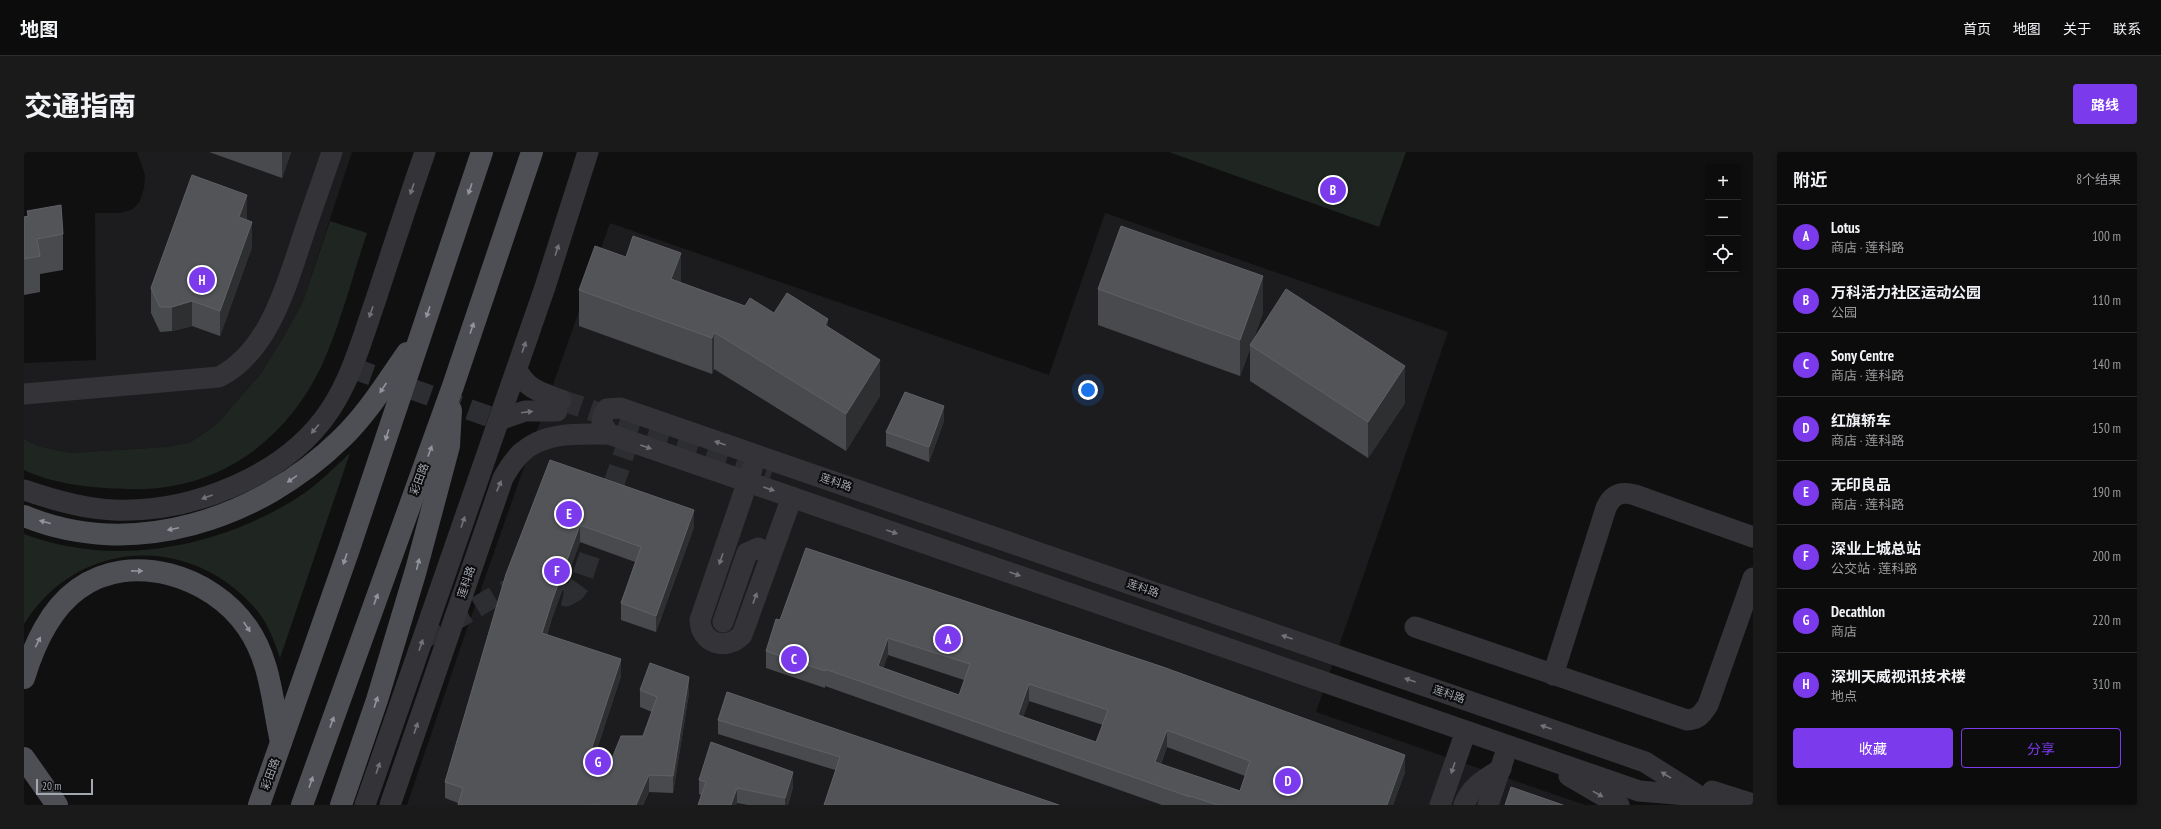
<!DOCTYPE html>
<html lang="zh">
<head>
<meta charset="utf-8">
<style>
  body { margin:0; font-family:"PT Sans Narrow","Noto Sans SC",sans-serif; background:#1a1a1b; color:#f1f3f6 }
  .controls { position:absolute; right:12px; top:12px; display:grid; overflow:hidden; border-radius:4px; box-shadow:0 2px 6px #0003 }
  .controls button { width:36px; height:36px; display:grid; place-items:center; padding:0; border:0; border-bottom:1px solid #2c2c2e; background:#0c0c0d; color:#f1f3f6; font:20px sans-serif }
  .scale { position:absolute; left:12px; bottom:10px; width:57px; box-sizing:border-box; padding-left:4px; border:2px solid #a3a7b0; border-top:0; font-size:11px; line-height:14px; white-space:nowrap; color:#a3a7b0; -webkit-text-stroke:3px #0b0b0c; paint-order:stroke }
  .you { position:absolute; left:1064px; top:238px; width:14px; height:14px; margin:-10px; border:3px solid #fff; border-radius:50%; background:#1a73e8; box-shadow:0 0 0 6px #1a73e833 }
  .badge { display:grid; place-items:center; width:26px; height:26px; border-radius:50%; background:#7c3aed; color:#fff; font-size:13px; font-weight:700 }
  .pin { position:absolute; translate:-50% -50%; border:2px solid #fff; box-shadow:0 1px 4px #0006 }
  .list { margin:0; padding:0; list-style:none }
  h2 { display:flex; justify-content:space-between; align-items:center; height:52px; margin:0; padding:0 16px; font-size:17px }
  h2 small { font-size:13px; font-weight:400; color:#9a9b9d }
  .list li { display:grid; grid-template-columns:26px 1fr auto; gap:12px; align-items:center; box-sizing:border-box; height:64px; padding:0 16px; border-top:1px solid #2c2c2e }
  .list b { display:block; font-size:15px; white-space:nowrap }
  .list p { margin:0; font-size:13px; white-space:nowrap; color:#9a9b9d }
  .list em { font-size:13px; font-style:normal; color:#9a9b9d }
  .actions { display:flex; gap:8px; padding:12px 16px }
  .actions a { flex:1; padding:9px 0; border:1px solid #7c3aed; border-radius:4px; text-align:center; font-size:14px; color:#7c3aed }
  .actions .main { background:#7c3aed; color:#fff }
  .icon { flex:none; width:22px; height:22px; fill:none; stroke:currentColor; stroke-width:2; stroke-linecap:round; stroke-linejoin:round }
  .map { position:relative; flex:none; width:1729px; height:653px; overflow:hidden; border-radius:4px }
  header { display:flex; align-items:center; gap:24px; box-sizing:border-box; height:56px; padding:0 20px; background:#0c0c0d; border-bottom:1px solid #2c2c2e }
  header strong { font-size:19px }
  nav { display:flex; gap:22px; margin-inline-start:auto; font-size:14px }
  .intro { display:flex; align-items:center; justify-content:space-between; box-sizing:border-box; height:96px; padding:0 24px }
  h1 { margin:0; font-size:28px }
  .button { padding:10px 18px; border-radius:4px; background:#7c3aed; color:#fff; font-size:14px; font-weight:700 }
  main { display:flex; gap:24px; padding:0 24px }
  aside { flex:1; background:#0c0c0d; border-radius:4px; box-shadow:0 2px 6px #0003 }
  .map>svg:first-child { display:block }
</style>
</head>
<body>
<header>
<strong>地图</strong>
<nav><a>首页</a><a>地图</a><a>关于</a><a>联系</a></nav>
</header>
<div class="intro"><h1>交通指南</h1><a class="button">路线</a></div>
<main>
<div class="map">
<svg width="1729" height="653" viewBox="0 0 1729 653">
  <rect width="100%" height="100%" fill="#101011"/>
  <g fill="#1c1c1e">
    <polygon points="113,0 328,0 279,149 263,179 238,220 192,273 165,291 141,295 46,301 14,294 0,287 0,211 72,208 71,61 97,61 109,57 116,49 120,36 121,23"/>
    <polygon points="1081,61 1424,180 1292,560 1561,653 383,653 437,494 586,71 1025,223"/>
  </g>
  <g fill="#1f2520">
    <polygon points="1145,0 1382,0 1355,75"/>
    <path d="M 306,69 L 343,81 C 328,125 317,171 298,213 C 261,291 192,340 104,337 C 69,336 32,333 0,318 L 0,287 L 14,294 L 46,301 L 141,295 L 165,291 L 192,273 L 238,220 L 263,179 L 279,149 Z"/>
    <path d="M 326,301 L 256,506 C 250,488 243,469 230,455 C 164,381 53,387 0,472 L 0,382 C 87,415 187,397 265,351 C 288,338 307,319 326,301 Z"/>
  </g>
  <g fill="none" stroke-linecap="round" stroke-linejoin="round">
    <g stroke="#2d2e31" stroke-width="21" stroke-dasharray="21 10" stroke-linecap="butt">
      <polyline points="328,216 475,268"/>
      <polyline points="537,248 748,320"/>
      <polyline points="399,487 478,440 498,434 542,444 551,439 556,432 606,284"/>
    </g>
    <g stroke="#343438" stroke-width="21">
      <path d="M 493,218 C 504,238 516,240 537,248"/>
      <path d="M 0,242 L 195,225 C 246,199 263,131 280,81 C 289,54 299,27 308,0"/>
      <polyline points="475,268 501,259 533,259"/>
      <path d="M 728,317 L 676,468 C 677,492 702,499 718,483 L 768,345"/>
      <path d="M 0,338 C 29,348 60,357 90,358 C 168,361 262,324 306,258 C 328,225 339,184 352,147 C 368,98 384,49 401,0"/>
      <polyline points="699,470 723,401 734,396 743,401 745,407"/>
      <path d="M 1391,475 L 1663,568 C 1675,567 1678,562 1684,553 L 1729,426"/>
      <path d="M 1529,523 L 1582,356 C 1588,342 1597,339 1611,343 L 1729,385"/>
      <polyline points="1545,624 1595,653"/>
      <polyline points="1688,639 1729,652"/>
      <polyline points="1675,644 1615,639 672,312 585,282 578,272 579,263 583,257 596,256 1621,610 1675,644 1700,653"/>
      <polyline points="341,653 521,135 564,0"/>
      <polyline points="1416,653 1442,579"/>
      <path d="M 1440,653 C 1447,634 1461,627 1477,617"/>
      <polyline points="1464,653 1484,594"/>
    </g>
    <g stroke="#4e4f54" stroke-width="22">
      <path d="M 0,364 C 109,409 235,367 317,287 C 343,262 362,231 383,201"/>
      <path d="M 0,526 C 10,493 25,458 54,437 C 107,398 188,424 223,475 C 247,509 248,550 257,590"/>
      <polyline points="0,606 33,653"/>
      <polyline points="235,653 325,397 458,0"/>
      <polyline points="278,653 429,234 508,0"/>
      <polyline points="317,653 353,548 392,418 425,294 427,258"/>
    </g>
    <path stroke="#343438" stroke-width="21" d="M 366,653 L 479,326 C 484,317 490,308 497,301 C 521,279 555,282 585,282"/>
  </g>
  <g fill="#494a4d" fill-rule="evenodd">
    <polygon points="185,0 267,0 258,26"/>
    <polygon points="3,59 39,82 39,118 16,122 16,140 0,143 0,65 3,64"/>
    <polygon points="223,68 228,95 196,184 168,174 148,179 136,180 127,161 127,136"/>
    <polygon points="602,105 657,131 721,154 804,176 856,244 822,299 690,217 688,222 555,174 555,138"/>
    <polygon points="1074,137 1239,161 1229,188 1381,251 1344,306 1226,229 1226,197 1216,224 1074,173"/>
    <polygon points="920,269 905,310 862,294 862,280"/>
    <polygon points="526,308 670,375 632,480 597,468 597,451 611,410 556,390 528,466 523,483 597,524 569,609 585,614 619,584 628,560 616,555 616,538 665,541 649,641 625,640 619,653 434,653 434,651 421,646 421,630"/>
    <path d="M 782,396 L 1381,620 L 1369,653 L 1138,653 L 801,534 L 801,536 L 742,516 L 742,499 L 756,468 ZM 864,503 L 940,528 L 935,543 L 859,516 ZM 1005,549 L 1079,573 L 1072,590 L 999,565 ZM 1143,595 L 1221,624 L 1216,639 L 1137,612 Z"/>
    <polygon points="694,568 1035,653 811,618 694,582"/>
    <polygon points="675,628 769,635 764,653 724,653 713,651 712,653 674,653 677,643 675,642"/>
  </g>
  <g fill="#2e2f31">
    <polygon points="258,0 267,0 258,26"/>
    <polygon points="223,43 223,68 215,65"/>
    <polygon points="228,70 228,95 196,184 196,159"/>
    <polygon points="657,101 657,137 647,127"/>
    <polygon points="1239,124 1239,161 1227,194 1226,193 1226,197 1216,224 1216,188"/>
    <polygon points="168,149 168,174 148,179 148,155"/>
    <polygon points="804,167 804,204 801,173"/>
    <polygon points="690,180 690,217 688,222 688,186"/>
    <polygon points="856,208 856,244 822,299 822,262"/>
    <polygon points="1381,214 1381,251 1344,306 1344,270"/>
    <polygon points="920,254 920,269 905,310 905,295"/>
    <polygon points="670,358 670,375 632,480 632,464"/>
    <polygon points="556,373 556,390 528,466 518,498 518,481 528,449"/>
    <polygon points="864,486 864,503 854,532 854,514"/>
    <polygon points="597,507 597,524 564,624 564,607"/>
    <polygon points="665,525 665,541 649,641 649,624"/>
    <polygon points="1005,532 1005,549 994,580 994,563"/>
    <polygon points="1143,578 1143,595 1131,627 1131,610"/>
    <polygon points="1381,603 1381,620 1369,653 1363,653"/>
    <polygon points="769,620 769,635 764,653 761,653 761,646"/>
    <polygon points="625,623 625,640 619,653 612,653"/>
    <polygon points="713,636 713,651 712,653 707,653"/>
  </g>
  <g fill="#525458" stroke="#5f6166" fill-rule="evenodd">
    <polygon points="168,23 223,43 215,65 228,70 196,159 168,149 148,155 136,155 127,136"/>
    <polygon points="37,53 39,82 13,87 16,104 0,107 0,65 5,64 3,59"/>
    <polygon points="1097,74 1239,124 1216,188 1074,137"/>
    <polygon points="609,84 657,101 647,127 721,154 726,146 750,161 763,141 804,167 801,173 856,208 822,262 690,180 688,186 555,138 571,94 602,105"/>
    <polygon points="1262,137 1381,214 1344,270 1226,193"/>
    <polygon points="881,240 920,254 905,295 862,280"/>
    <polygon points="526,308 670,358 632,464 597,451 617,395 556,373 528,449 518,481 597,507 564,607 585,614 597,584 619,584 633,545 616,538 626,511 665,525 649,624 625,623 612,653 572,653 573,652 564,653 434,653 439,636 421,630 482,422"/>
    <path d="M 782,396 L 1139,515 L 1381,603 L 1363,653 L 1194,653 L 1166,644 L 1166,645 L 801,517 L 801,519 L 742,499 L 752,467 L 756,468 ZM 864,486 L 946,512 L 935,543 L 854,514 ZM 1005,532 L 1084,558 L 1072,590 L 994,563 ZM 1143,578 L 1226,609 L 1216,639 L 1131,610 Z"/>
    <polygon points="703,540 1035,653 800,653 816,605 694,568"/>
    <polygon points="687,590 769,620 761,646 713,636 707,653 674,653 682,630 675,628"/>
    <polygon points="1487,635 1539,653 1481,653"/>
  </g>
  <defs><path id="oneway-solid" d="M-6-.8H1V-3.2L6.5 0L1 3.2V.8H-6Z"/></defs>
  <g fill="#71737a">
    <use href="#oneway-solid" transform="translate(388 37) rotate(109)"/>
    <use href="#oneway-solid" transform="translate(533 98) rotate(-72)"/>
    <use href="#oneway-solid" transform="translate(347 160) rotate(109)"/>
    <use href="#oneway-solid" transform="translate(500 195) rotate(-71)"/>
    <use href="#oneway-solid" transform="translate(503 260) rotate(-7)"/>
    <use href="#oneway-solid" transform="translate(291 277) rotate(130)"/>
    <use href="#oneway-solid" transform="translate(696 291) rotate(-161)"/>
    <use href="#oneway-solid" transform="translate(622 295) rotate(19)"/>
    <use href="#oneway-solid" transform="translate(475 334) rotate(-67)"/>
    <use href="#oneway-solid" transform="translate(745 337) rotate(19)"/>
    <use href="#oneway-solid" transform="translate(183 345) rotate(160)"/>
    <use href="#oneway-solid" transform="translate(439 370) rotate(-71)"/>
    <use href="#oneway-solid" transform="translate(868 380) rotate(19)"/>
    <use href="#oneway-solid" transform="translate(697 407) rotate(109)"/>
    <use href="#oneway-solid" transform="translate(991 422) rotate(19)"/>
    <use href="#oneway-solid" transform="translate(731 446) rotate(-70)"/>
    <use href="#oneway-solid" transform="translate(1263 485) rotate(-161)"/>
    <use href="#oneway-solid" transform="translate(397 493) rotate(-71)"/>
    <use href="#oneway-solid" transform="translate(1386 528) rotate(-161)"/>
    <use href="#oneway-solid" transform="translate(1522 575) rotate(-161)"/>
    <use href="#oneway-solid" transform="translate(392 576) rotate(-71)"/>
    <use href="#oneway-solid" transform="translate(354 616) rotate(-71)"/>
    <use href="#oneway-solid" transform="translate(1429 616) rotate(109)"/>
    <use href="#oneway-solid" transform="translate(1642 623) rotate(-148)"/>
    <use href="#oneway-solid" transform="translate(1574 642) rotate(29)"/>
  </g>
  <g fill="#92959e">
    <use href="#oneway-solid" transform="translate(446 37) rotate(109)"/>
    <use href="#oneway-solid" transform="translate(404 160) rotate(109)"/>
    <use href="#oneway-solid" transform="translate(448 176) rotate(-71)"/>
    <use href="#oneway-solid" transform="translate(359 236) rotate(124)"/>
    <use href="#oneway-solid" transform="translate(363 283) rotate(108)"/>
    <use href="#oneway-solid" transform="translate(406 299) rotate(-70)"/>
    <use href="#oneway-solid" transform="translate(268 327) rotate(146)"/>
    <use href="#oneway-solid" transform="translate(21 370) rotate(-165)"/>
    <use href="#oneway-solid" transform="translate(149 377) rotate(168)"/>
    <use href="#oneway-solid" transform="translate(321 407) rotate(109)"/>
    <use href="#oneway-solid" transform="translate(394 412) rotate(-76)"/>
    <use href="#oneway-solid" transform="translate(113 419) rotate(1)"/>
    <use href="#oneway-solid" transform="translate(352 447) rotate(-70)"/>
    <use href="#oneway-solid" transform="translate(223 475) rotate(56)"/>
    <use href="#oneway-solid" transform="translate(14 490) rotate(-64)"/>
    <use href="#oneway-solid" transform="translate(352 550) rotate(-72)"/>
    <use href="#oneway-solid" transform="translate(308 570) rotate(-70)"/>
    <use href="#oneway-solid" transform="translate(287 630) rotate(-71)"/>
  </g>
  <g text-anchor="middle" stroke-width="4" stroke-linejoin="round" paint-order="stroke">
    <g font-size="11" fill="#a3a7b0" stroke="#0b0b0c">
      <text transform="translate(395 327) rotate(-70)" y="4">彩田路</text>
      <text transform="translate(812 330) rotate(19)" y="4">莲科路</text>
      <text transform="translate(442 430) rotate(-71)" y="4">莲科路</text>
      <text transform="translate(1119 436) rotate(19)" y="4">莲科路</text>
      <text transform="translate(1425 542) rotate(19)" y="4">莲科路</text>
      <text transform="translate(246 622) rotate(-70)" y="4">彩田路</text>
    </g>
  </g>
</svg>
<div class="controls">
<button>+</button>
<button>−</button>
<button><svg class="icon" aria-label="locate" viewBox="0 0 24 24"><circle cx="12" cy="12" r="6"/><path d="M12 2v4M12 18v4M2 12h4M18 12h4"/></svg></button>
</div>
<div class="scale">20 m</div>
<div class="you"></div>
<div class="pin badge" style="left:924px;top:487px">A</div>
<div class="pin badge" style="left:1309px;top:38px">B</div>
<div class="pin badge" style="left:770px;top:507px">C</div>
<div class="pin badge" style="left:1264px;top:629px">D</div>
<div class="pin badge" style="left:545px;top:362px">E</div>
<div class="pin badge" style="left:533px;top:419px">F</div>
<div class="pin badge" style="left:574px;top:610px">G</div>
<div class="pin badge" style="left:178px;top:128px">H</div>
</div>
<aside>
<h2>附近<small>8个结果</small></h2>
<ul class="list">
<li><span class="badge">A</span><div><b>Lotus</b><p>商店 · 莲科路</p></div><em>100 m</em></li>
<li><span class="badge">B</span><div><b>万科活力社区运动公园</b><p>公园</p></div><em>110 m</em></li>
<li><span class="badge">C</span><div><b>Sony Centre</b><p>商店 · 莲科路</p></div><em>140 m</em></li>
<li><span class="badge">D</span><div><b>红旗轿车</b><p>商店 · 莲科路</p></div><em>150 m</em></li>
<li><span class="badge">E</span><div><b>无印良品</b><p>商店 · 莲科路</p></div><em>190 m</em></li>
<li><span class="badge">F</span><div><b>深业上城总站</b><p>公交站 · 莲科路</p></div><em>200 m</em></li>
<li><span class="badge">G</span><div><b>Decathlon</b><p>商店</p></div><em>220 m</em></li>
<li><span class="badge">H</span><div><b>深圳天威视讯技术楼</b><p>地点</p></div><em>310 m</em></li>
</ul>
<div class="actions"><a class="main">收藏</a><a>分享</a></div>
</aside>
</main>
</body>
</html>
